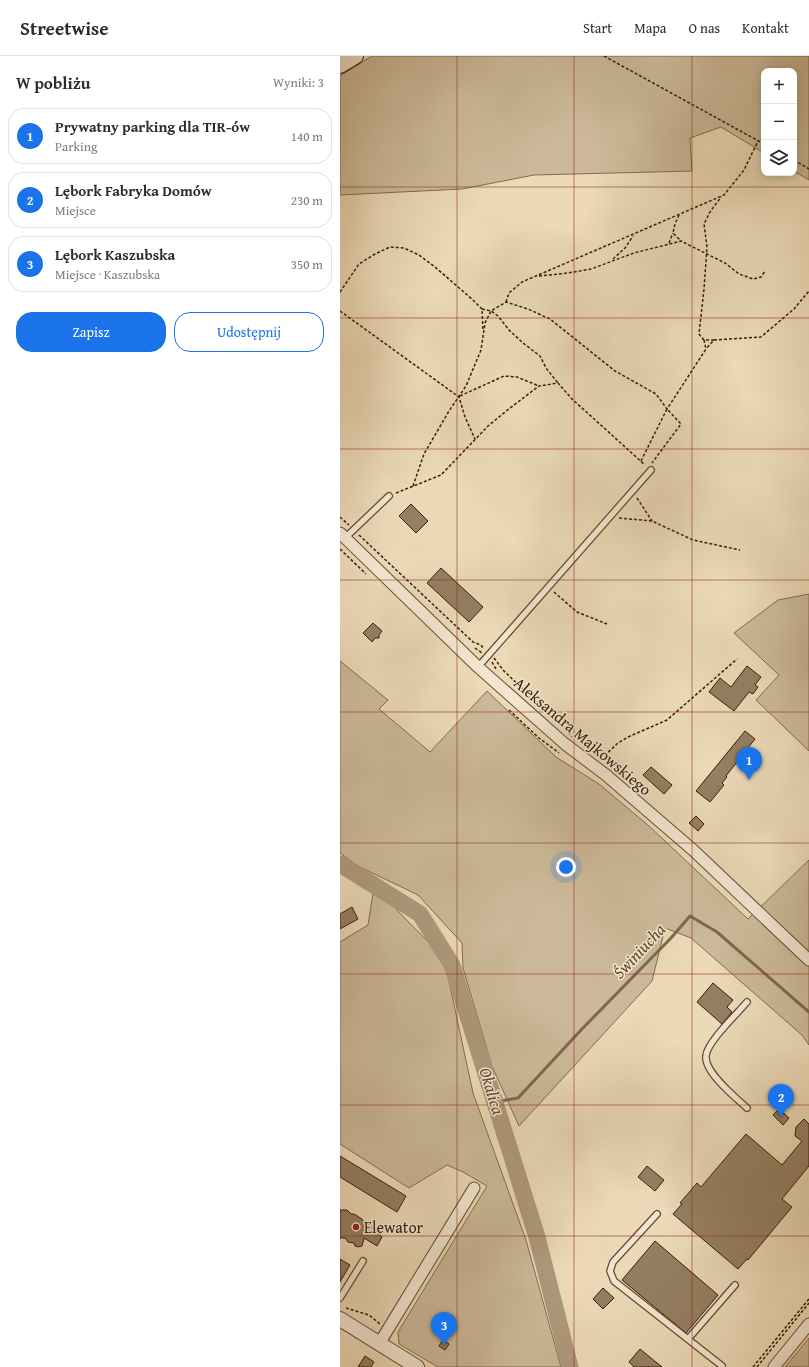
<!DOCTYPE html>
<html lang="pl">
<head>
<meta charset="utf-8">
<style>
  body { margin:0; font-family:"Gentium Book Plus",serif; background:#f7f7f7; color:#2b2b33 }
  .controls { position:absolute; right:12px; top:12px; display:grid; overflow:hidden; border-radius:8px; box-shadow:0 2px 10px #0003 }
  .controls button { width:36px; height:36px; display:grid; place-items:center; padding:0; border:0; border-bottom:1px solid #e1e1e2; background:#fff; color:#2b2b33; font:20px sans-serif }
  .you { position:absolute; left:226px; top:811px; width:14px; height:14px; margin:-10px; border:3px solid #fff; border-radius:50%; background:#1a73e8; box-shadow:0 0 0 6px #1a73e833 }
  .badge { display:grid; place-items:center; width:26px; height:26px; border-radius:50%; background:#1a73e8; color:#fff; font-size:13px; font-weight:700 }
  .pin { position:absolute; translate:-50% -33px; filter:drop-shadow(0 1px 2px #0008) }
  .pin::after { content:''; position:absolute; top:21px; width:14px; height:12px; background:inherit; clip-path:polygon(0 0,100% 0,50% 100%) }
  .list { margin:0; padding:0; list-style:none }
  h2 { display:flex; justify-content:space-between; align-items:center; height:52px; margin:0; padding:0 16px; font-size:17px }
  h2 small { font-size:13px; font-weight:400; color:#7c7c81 }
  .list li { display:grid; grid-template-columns:26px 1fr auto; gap:12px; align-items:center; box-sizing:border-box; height:56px; margin:0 8px 8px; padding:0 8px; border:1px solid #e1e1e2; border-radius:16px }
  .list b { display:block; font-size:15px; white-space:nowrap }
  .list p { margin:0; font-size:13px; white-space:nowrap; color:#7c7c81 }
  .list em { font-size:13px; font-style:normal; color:#7c7c81 }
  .actions { display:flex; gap:8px; padding:12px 16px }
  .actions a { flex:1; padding:9px 0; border:1px solid #1a73e8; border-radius:16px; text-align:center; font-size:14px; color:#1a73e8 }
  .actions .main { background:#1a73e8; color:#fff }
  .icon { flex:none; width:22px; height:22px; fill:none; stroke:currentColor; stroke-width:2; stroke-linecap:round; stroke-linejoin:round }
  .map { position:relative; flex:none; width:469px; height:1311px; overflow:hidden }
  header { display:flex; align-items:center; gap:24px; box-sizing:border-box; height:56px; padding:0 20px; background:#fff; border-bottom:1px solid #e1e1e2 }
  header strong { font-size:19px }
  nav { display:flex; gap:22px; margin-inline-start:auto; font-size:14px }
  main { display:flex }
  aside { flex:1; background:#fff }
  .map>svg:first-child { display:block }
</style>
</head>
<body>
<header>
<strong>Streetwise</strong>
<nav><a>Start</a><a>Mapa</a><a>O nas</a><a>Kontakt</a></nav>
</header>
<main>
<aside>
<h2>W pobliżu<small>Wyniki: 3</small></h2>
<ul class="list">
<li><span class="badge">1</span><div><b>Prywatny parking dla TIR-ów</b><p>Parking</p></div><em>140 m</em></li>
<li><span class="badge">2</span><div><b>Lębork Fabryka Domów</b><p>Miejsce</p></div><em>230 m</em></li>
<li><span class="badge">3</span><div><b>Lębork Kaszubska</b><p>Miejsce · Kaszubska</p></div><em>350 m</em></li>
</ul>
<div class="actions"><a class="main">Zapisz</a><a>Udostępnij</a></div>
</aside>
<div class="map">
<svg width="469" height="1311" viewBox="0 0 469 1311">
  <rect width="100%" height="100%" fill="#ebd9b7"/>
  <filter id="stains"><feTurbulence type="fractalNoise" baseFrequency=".005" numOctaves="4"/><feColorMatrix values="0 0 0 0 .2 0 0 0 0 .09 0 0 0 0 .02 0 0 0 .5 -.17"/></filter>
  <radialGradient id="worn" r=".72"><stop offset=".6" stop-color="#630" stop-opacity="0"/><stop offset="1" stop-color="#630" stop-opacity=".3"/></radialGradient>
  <g fill="#ccb999" stroke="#826c50">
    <polygon points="32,0 469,0 469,124 454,115 454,15 424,15 424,97 381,71 350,82 352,115 194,119 122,133 0,139 0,20"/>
    <polygon points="469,538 469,695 416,644 439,619 394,577 438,544"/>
    <polygon points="0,605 48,644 39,653 90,696 147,635 216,701 259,728 309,770 408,863 469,804 469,989 462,979 351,882 325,872 312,925 179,1070 152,1010 123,912 122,887 78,839 18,810 0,797"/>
    <polygon points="33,837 52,849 104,902 133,1037 186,1184 221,1311 98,1311 59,1288 58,1276 147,1130 123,1116 107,1109 69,1132 0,1088 0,886 28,869"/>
    <polygon points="469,1282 469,1311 445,1311"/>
  </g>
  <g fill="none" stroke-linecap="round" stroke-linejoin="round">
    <polyline stroke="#7e684c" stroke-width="3" points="155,1046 178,1042 242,973 331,882 350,860 377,876 469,956"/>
    <polyline stroke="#ae997b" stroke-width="17" points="0,808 80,858 112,909 197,1181 230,1311"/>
  </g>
  <g fill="#957f62" stroke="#371e06">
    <polygon points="71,448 88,465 76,477 59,460"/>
    <polygon points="101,512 143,551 129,566 87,527"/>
    <polygon points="33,567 42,575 39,579 39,582 35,582 32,586 23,577"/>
    <polygon points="407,610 421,621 415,629 418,631 413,638 409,636 394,655 369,636 380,622 391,631"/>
    <polygon points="405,675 415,683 386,720 387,721 382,727 384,729 370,746 356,735"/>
    <polygon points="311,711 332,729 324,738 303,719"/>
    <polygon points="356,760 364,768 358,775 349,767"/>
    <polygon points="12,851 18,863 0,873 0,858"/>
    <polygon points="373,927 393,944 387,951 392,956 382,968 357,946"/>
    <polygon points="439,1053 449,1062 443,1069 433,1059"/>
    <polygon points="464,1063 469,1068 469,1110 442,1143 452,1151 408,1204 407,1203 398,1213 333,1158 342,1148 340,1147 357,1127 361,1131 406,1078 442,1109 462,1085 455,1080 456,1071"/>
    <polygon points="0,1100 66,1140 57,1156 0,1121"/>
    <polygon points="307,1110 324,1124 315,1135 298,1121"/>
    <polygon points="0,1154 7,1154 11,1158 14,1158 22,1163 25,1167 30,1168 42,1181 37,1190 24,1182 22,1190 18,1191 15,1190 14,1187 8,1186 5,1182 0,1182"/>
    <polygon points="315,1185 378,1239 346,1277 282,1224"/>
    <polygon points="0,1203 10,1209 0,1226"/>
    <polygon points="263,1232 274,1242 263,1253 253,1243"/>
    <polygon points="103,1284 109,1288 105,1294 99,1290"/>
    <polygon points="300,1293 322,1311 294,1311 289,1306"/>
    <polygon points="25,1300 34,1306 31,1311 18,1311"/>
  </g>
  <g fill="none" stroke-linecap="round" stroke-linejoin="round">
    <g stroke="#644d32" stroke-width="8">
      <g id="service">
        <polyline points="5,482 49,440"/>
        <polyline points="138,611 311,414"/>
        <path d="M 407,1052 C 396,1042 364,1016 366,1000 C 367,986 397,958 407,946"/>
        <polyline points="317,1158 273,1206 270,1215 274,1225 382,1310"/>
        <polyline points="0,1242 23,1205"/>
        <polyline points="348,1283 395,1229"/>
      </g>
    </g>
    <g stroke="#644d32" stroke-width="13">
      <g id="minor">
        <polyline points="0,477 138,611 225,688 266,719 353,794 469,904"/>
        <polyline points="39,1288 134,1132"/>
        <polyline points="434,1311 469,1268"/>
      </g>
    </g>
    <g stroke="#644d32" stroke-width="16">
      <polyline id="tertiary" points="0,1263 77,1311"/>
    </g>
    <g stroke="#371e06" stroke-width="18">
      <polyline id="secondary" points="0,9 15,0"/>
    </g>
    <g stroke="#371e06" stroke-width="1.5" stroke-dasharray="3 2" stroke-linecap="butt">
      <polyline points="264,0 424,88"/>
      <polyline points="454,104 469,113"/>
      <polyline points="339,159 335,168 333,177 341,185"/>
      <polyline points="329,187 333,177"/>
      <polyline points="273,203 285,192 293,180"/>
      <polyline points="199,220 228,217 251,213 294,197 341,185 385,207 399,218 413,223 421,221 425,215"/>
      <polyline points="0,236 19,208 35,198 50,191 64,192 79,199 95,211 133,244 142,253 143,275"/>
      <polyline points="166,246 169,237 182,226 384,139 404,114 418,85"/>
      <polyline points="142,253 151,255 158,260 169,274 183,287 200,300 206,312 218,327"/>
      <polyline points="0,255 119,341 125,361 135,383"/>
      <polyline points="364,284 359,278 364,233 367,191 364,168 370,156 381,141"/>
      <polyline points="374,284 421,281 454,253 469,235"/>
      <polyline points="120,340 164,320 177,321 199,330"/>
      <polyline points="301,405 327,353 341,368 312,407"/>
      <polyline points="73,430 84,398 109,355 126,330 141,294 145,267 151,255 166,246 188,253 210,263 275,315 316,338 327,353 366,293 364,284 374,284 366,293"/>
      <polyline points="56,437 101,419 148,370 170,352 199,330 218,327 232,343 305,409"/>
      <polyline points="297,442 312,465"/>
      <polyline points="0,461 9,469"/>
      <polyline points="279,462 312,465 353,484 400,494"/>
      <polyline points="19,479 133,586 141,589 144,593"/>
      <polyline points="0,493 26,518"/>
      <polyline points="214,536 237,556 267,568"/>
      <polyline points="135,592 142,597"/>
      <polyline points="154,602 164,615 233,681"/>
      <polyline points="152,606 156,613"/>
      <polyline points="169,654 199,682 219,697"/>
      <polyline points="261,703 278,687 288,681 327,664 397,603"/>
      <polyline points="6,1252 29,1259 40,1268"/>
      <polyline points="413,1311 469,1243"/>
      <polyline points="417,1311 469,1247"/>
    </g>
    <use href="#service" stroke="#f2e6d0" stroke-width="5.5"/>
    <use href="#minor" stroke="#f2e6d0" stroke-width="11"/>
    <use href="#tertiary" stroke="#f2e6d0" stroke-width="14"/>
    <use href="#secondary" stroke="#f2e6d0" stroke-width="16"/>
  </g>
  <path fill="none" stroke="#8f2418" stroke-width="1" stroke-opacity="0.55" d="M 117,0 L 117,1311M 234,0 L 234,1311M 352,0 L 352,1311M 0,131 L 469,131M 0,262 L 469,262M 0,393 L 469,393M 0,524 L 469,524M 0,656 L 469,656M 0,787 L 469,787M 0,918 L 469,918M 0,1049 L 469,1049M 0,1180 L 469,1180"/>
  <circle fill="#8f2418" stroke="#f2e6d0" stroke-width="1.5" cx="16" cy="1171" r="4"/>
  <g text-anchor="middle" stroke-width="3" stroke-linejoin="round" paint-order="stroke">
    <g font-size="16" fill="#371e06" stroke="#f2e6d0">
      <text transform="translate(243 680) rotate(40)" y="6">Aleksandra Majkowskiego</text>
    </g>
    <g font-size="16" fill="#371e06" stroke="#f2e6d0" text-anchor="start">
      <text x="24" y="1177">Elewator</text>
    </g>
    <g font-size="17" font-style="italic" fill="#61492f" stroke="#f2e6d0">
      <text transform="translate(299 895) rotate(-47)" y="6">Świniucha</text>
      <text transform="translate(152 1035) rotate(73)" y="6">Okalica</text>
    </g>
  </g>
  <rect width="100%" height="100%" filter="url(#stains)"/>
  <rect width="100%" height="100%" fill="url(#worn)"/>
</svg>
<div class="controls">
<button>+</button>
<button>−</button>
<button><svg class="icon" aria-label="layers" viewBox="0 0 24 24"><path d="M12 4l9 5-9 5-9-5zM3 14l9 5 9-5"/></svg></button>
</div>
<div class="you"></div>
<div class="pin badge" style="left:409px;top:724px">1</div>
<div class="pin badge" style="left:441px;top:1061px">2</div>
<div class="pin badge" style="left:104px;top:1289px">3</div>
</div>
</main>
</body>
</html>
